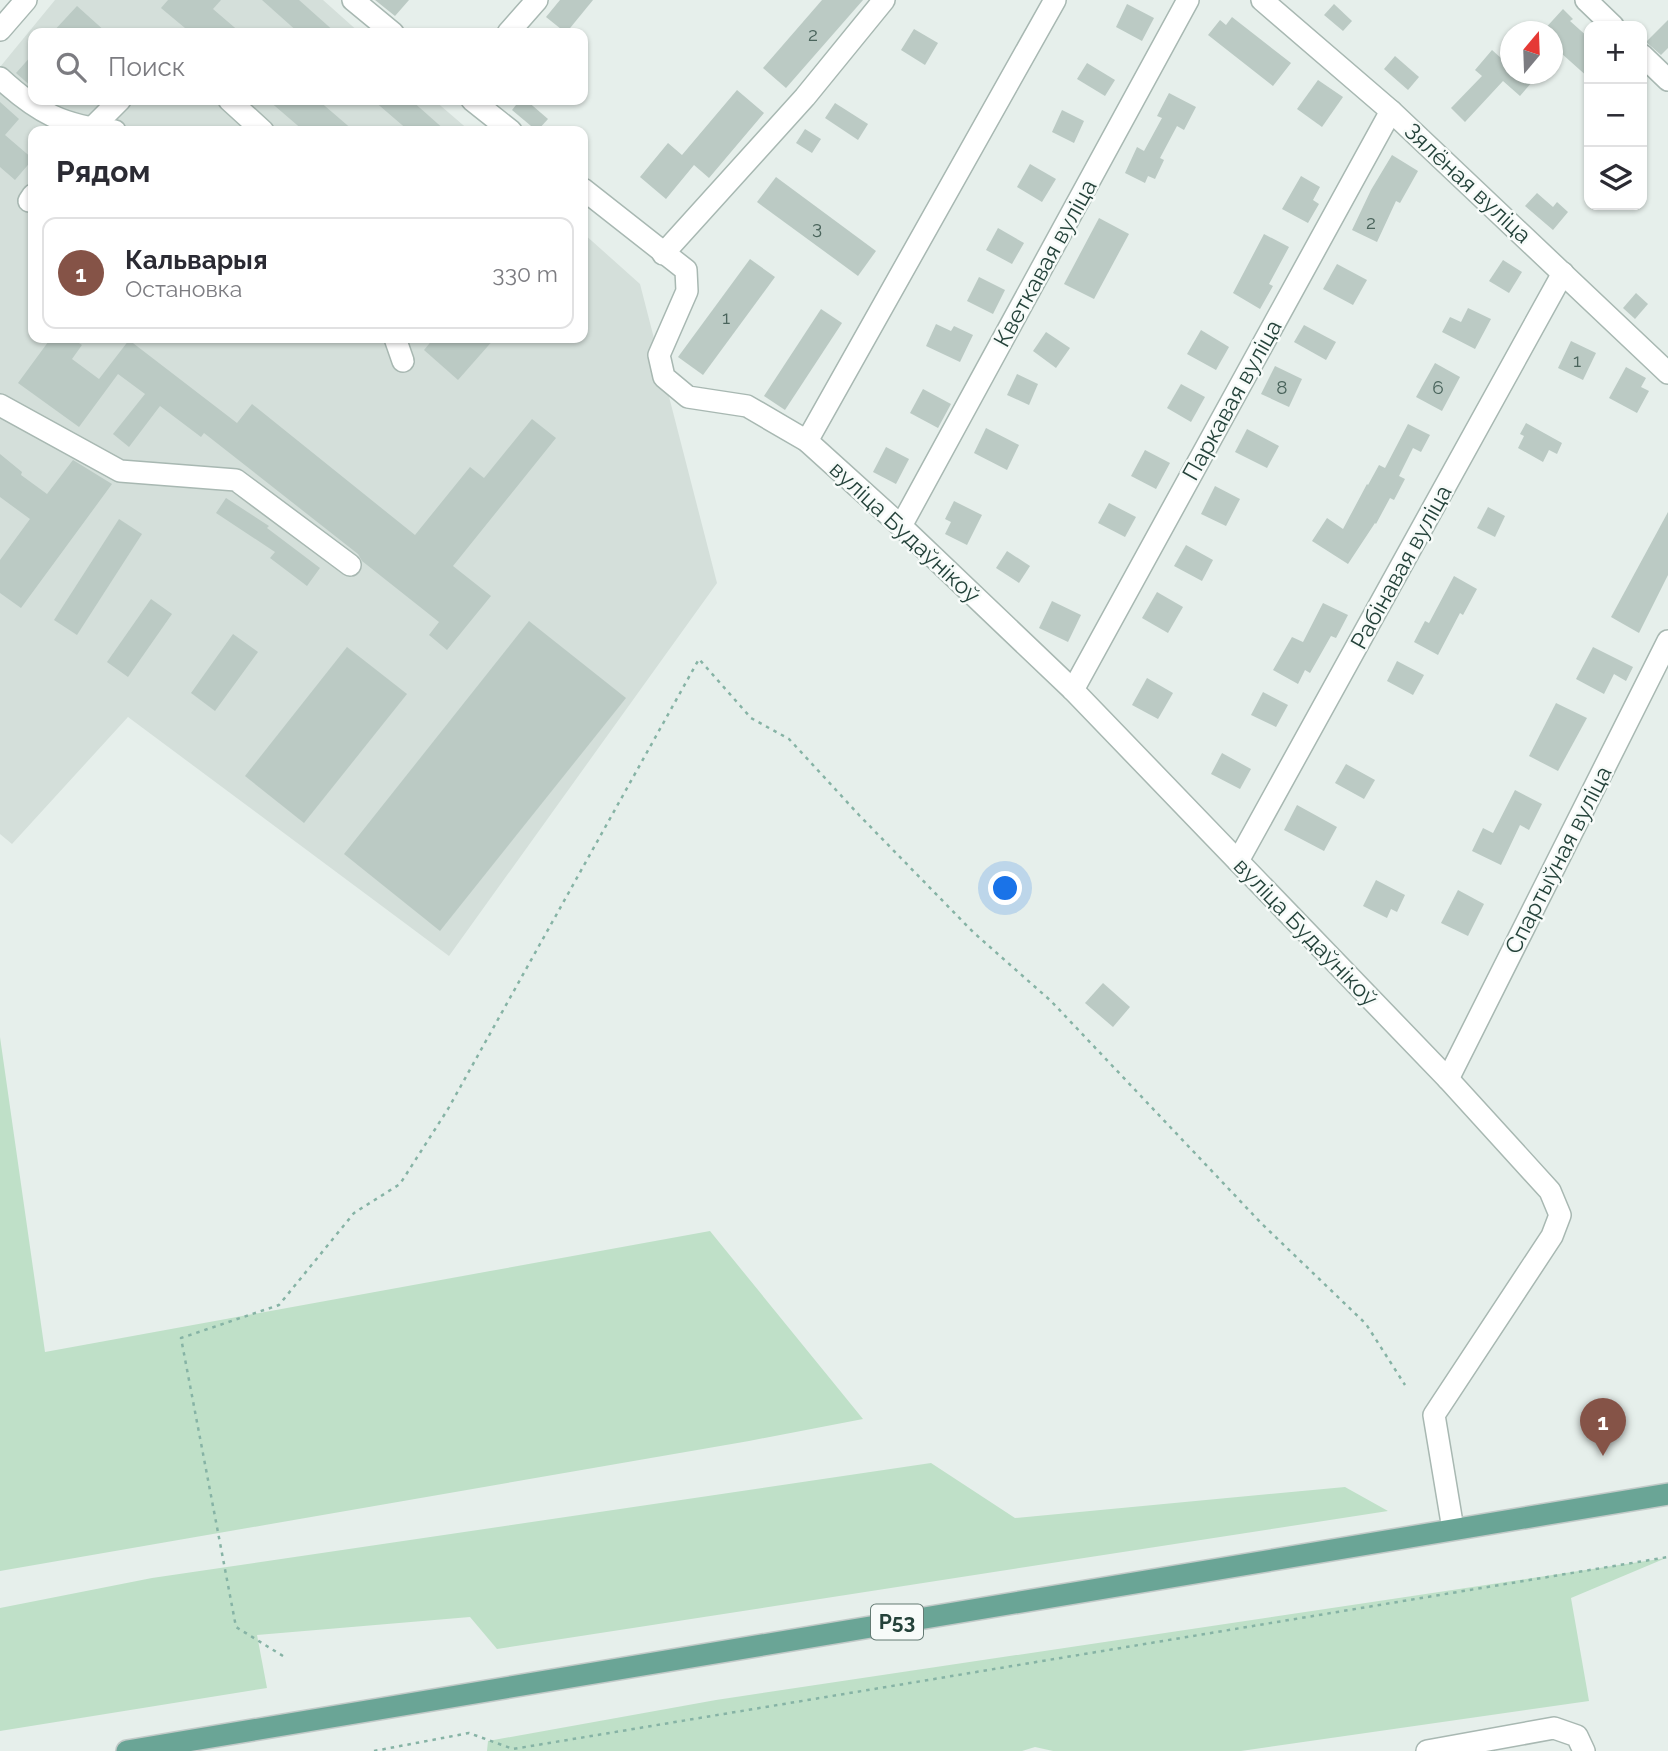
<!DOCTYPE html>
<html lang="ru">
<head>
<meta charset="utf-8">
<style>
  body { margin:0; font-family:Raleway,sans-serif; background:#f2f2f3; color:#2b2b33 }
  .controls { position:absolute; right:21px; top:21px; display:grid; overflow:hidden; border-radius:14px; box-shadow:0 2px 5px #0004 }
  .controls button { width:63px; height:63px; display:grid; place-items:center; padding:0; border:0; border-bottom:2px solid #e1e1e2; background:#fff; color:#2b2b33; font:35px sans-serif }
  .compass { position:absolute; left:1500px; top:21px; width:63px; height:63px; border-radius:50%; background:#fff; box-shadow:0 2px 5px #0004; rotate:19deg }
  .you { position:absolute; left:1006px; top:889px; width:24px; height:24px; margin:-18px; border:5px solid #fff; border-radius:50%; background:#1a73e8; box-shadow:0 0 0 10px #1a73e833 }
  .badge { display:grid; place-items:center; width:46px; height:46px; border-radius:50%; background:#855347; color:#fff; font-size:23px; font-weight:700 }
  .pin { position:absolute; translate:-50% -58px; filter:drop-shadow(0 2px 4px #0008) }
  .pin::after { content:''; position:absolute; top:37px; width:24px; height:21px; background:inherit; clip-path:polygon(0 0,100% 0,50% 100%) }
  .list { margin:0; padding:0; list-style:none }
  h2 { display:flex; justify-content:space-between; align-items:center; height:91px; margin:0; padding:0 28px; font-size:30px }
  h2 small { font-size:23px; font-weight:400; color:#7c7c81 }
  .list li { display:grid; grid-template-columns:46px 1fr auto; gap:21px; align-items:center; box-sizing:border-box; height:112px; margin:0 14px 14px; padding:0 14px; border:2px solid #e1e1e2; border-radius:14px }
  .list b { display:block; font-size:26px; white-space:nowrap }
  .list p { margin:0; font-size:23px; white-space:nowrap; color:#7c7c81 }
  .list em { font-size:23px; font-style:normal; color:#7c7c81 }
  .icon { flex:none; width:38px; height:38px; fill:none; stroke:currentColor; stroke-width:2; stroke-linecap:round; stroke-linejoin:round }
  .map { position:relative; flex:none; width:1668px; height:1751px; overflow:hidden }
  .search { position:absolute; background:#fff; box-shadow:0 2px 5px #0004; left:28px; top:28px; width:560px; height:77px; display:flex; align-items:center; gap:18px; box-sizing:border-box; padding:0 24px; border-radius:14px; color:#7c7c81; font-size:26px }
  .panel { position:absolute; background:#fff; box-shadow:0 2px 5px #0004; left:28px; top:126px; width:560px; height:217px; border-radius:14px }
  .map>svg:first-child { display:block }
</style>
</head>
<body>
<div class="map">
<svg width="1668" height="1751" viewBox="0 0 1668 1751">
  <rect width="100%" height="100%" fill="#e6efeb"/>
  <polygon fill="#d4dfda" points="55,0 323,0 360,33 33,33 33,100 434,100 470,131 33,131 33,338 583,338 583,233 640,284 717,583 449,956 128,717 12,844 0,834 0,67"/>
  <g fill="#bfe0c8">
    <polygon points="0,1037 45,1352 710,1231 863,1419 749,1441 0,1571"/>
    <polygon points="931,1463 1015,1518 1345,1487 1388,1511 497,1649 470,1617 257,1635 267,1688 0,1731 0,1608 152,1578"/>
    <polygon points="1666,1558 1571,1598 1589,1701 1241,1751 1053,1751 1035,1747 1022,1751 487,1751 488,1741 716,1700"/>
  </g>
  <g fill="#bbcac4">
    <polygon points="168,0 221,0 213,9 241,33 191,33 161,8"/>
    <polygon points="262,0 299,0 336,33 299,33"/>
    <polygon points="375,0 409,0 395,16"/>
    <polygon points="560,0 593,0 566,33 546,17"/>
    <polygon points="822,0 863,0 786,88 763,68"/>
    <polygon points="1127,4 1154,18 1142,41 1116,27"/>
    <polygon points="1334,4 1352,21 1343,31 1324,15"/>
    <polygon points="77,6 107,33 52,33"/>
    <polygon points="1563,9 1573,19 1570,21 1589,38 1589,78 1552,45 1552,32 1542,32"/>
    <polygon points="1232,17 1291,63 1273,86 1208,35 1220,20 1226,25"/>
    <polygon points="1668,20 1668,48 1661,55 1646,42"/>
    <polygon points="914,29 938,43 925,65 901,50"/>
    <polygon points="1492,50 1510,66 1510,74 1539,74 1520,96 1503,81 1465,122 1451,108 1482,76 1475,70"/>
    <polygon points="33,54 33,88 16,73"/>
    <polygon points="1395,56 1419,77 1408,90 1384,69"/>
    <polygon points="1087,63 1115,80 1105,96 1077,79"/>
    <polygon points="1318,80 1343,97 1322,127 1297,109"/>
    <polygon points="737,90 764,113 709,178 694,165 666,199 640,177 668,143 682,155"/>
    <polygon points="1169,93 1196,107 1184,130 1177,126 1160,158 1164,160 1155,179 1148,176 1145,183 1125,173 1137,147 1144,151 1162,118 1157,116"/>
    <polygon points="268,100 318,100 354,131 304,131"/>
    <polygon points="373,100 411,100 446,131 409,131"/>
    <polygon points="520,100 526,100 548,119 537,131 512,110"/>
    <polygon points="0,102 19,119 5,135 33,159 15,180 0,167"/>
    <polygon points="835,103 868,124 858,140 825,118"/>
    <polygon points="1062,110 1084,121 1074,143 1052,132"/>
    <polygon points="805,129 821,139 812,153 796,143"/>
    <polygon points="1392,155 1418,171 1400,203 1396,201 1377,242 1352,230 1371,190"/>
    <polygon points="1030,164 1056,179 1042,202 1017,187"/>
    <polygon points="1301,176 1320,187 1313,200 1319,204 1308,223 1282,209"/>
    <polygon points="776,177 876,251 858,276 757,202"/>
    <polygon points="1537,193 1553,207 1557,202 1568,212 1553,230 1525,206"/>
    <polygon points="1099,218 1129,234 1094,299 1064,284"/>
    <polygon points="998,228 1024,243 1012,264 986,250"/>
    <polygon points="1264,234 1289,247 1269,284 1273,286 1260,309 1233,293"/>
    <polygon points="750,259 775,277 703,375 678,357"/>
    <polygon points="1503,260 1522,272 1509,293 1489,281"/>
    <polygon points="1337,264 1367,280 1353,305 1323,289"/>
    <polygon points="979,277 1005,290 993,314 967,301"/>
    <polygon points="1636,293 1648,304 1635,319 1623,308"/>
    <polygon points="1468,308 1491,319 1475,349 1442,332 1450,317 1461,322"/>
    <polygon points="821,309 842,323 785,410 764,396"/>
    <polygon points="936,324 951,331 954,326 973,335 960,362 926,346"/>
    <polygon points="1304,325 1336,342 1326,360 1294,342"/>
    <polygon points="1201,330 1229,347 1216,370 1187,354"/>
    <polygon points="1046,332 1070,348 1056,368 1033,351"/>
    <polygon points="51,338 71,338 82,345 72,359 99,379 129,340 237,423 252,404 415,535 470,467 484,478 532,419 556,438 453,566 491,596 447,650 429,635 439,622 362,561 358,554 204,433 201,437 160,406 129,447 113,434 145,394 118,374 79,427 18,383"/>
    <polygon points="434,338 495,338 458,380 424,350"/>
    <polygon points="1571,341 1596,353 1583,380 1558,368"/>
    <polygon points="1435,363 1460,377 1442,411 1416,397"/>
    <polygon points="1275,366 1302,379 1289,407 1261,394"/>
    <polygon points="1626,367 1646,378 1641,387 1649,391 1637,413 1609,398"/>
    <polygon points="1017,374 1038,384 1029,405 1007,395"/>
    <polygon points="1181,384 1205,397 1191,422 1167,408"/>
    <polygon points="923,389 951,404 938,428 910,413"/>
    <polygon points="1526,423 1562,443 1557,454 1549,450 1543,462 1518,448 1524,436 1520,434"/>
    <polygon points="1408,424 1430,435 1421,452 1413,448 1399,476 1405,479 1394,500 1390,498 1376,524 1375,523 1348,564 1312,541 1327,518 1343,529 1367,484 1368,485 1379,465 1385,468"/>
    <polygon points="986,428 1019,445 1007,470 974,453"/>
    <polygon points="1247,429 1279,446 1267,468 1235,452"/>
    <polygon points="886,447 909,459 896,484 873,472"/>
    <polygon points="1145,450 1170,463 1156,489 1131,476"/>
    <polygon points="0,454 22,472 21,475 47,494 73,460 112,484 21,608 0,593 0,560 30,519 0,497"/>
    <polygon points="1215,486 1240,499 1226,526 1201,514"/>
    <polygon points="226,498 269,526 267,528 320,568 307,586 270,558 275,552 216,513"/>
    <polygon points="954,501 982,515 967,545 945,534 951,522 945,519"/>
    <polygon points="1109,503 1136,517 1125,537 1098,523"/>
    <polygon points="1488,507 1505,516 1495,537 1477,528"/>
    <polygon points="1668,512 1668,575 1639,633 1611,617"/>
    <polygon points="119,519 142,534 77,635 54,620"/>
    <polygon points="1186,545 1213,560 1202,581 1174,566"/>
    <polygon points="1007,551 1030,566 1019,583 996,568"/>
    <polygon points="1454,576 1477,589 1463,615 1460,613 1438,655 1414,642 1425,621 1429,623"/>
    <polygon points="1157,592 1183,607 1168,633 1142,618"/>
    <polygon points="151,599 172,614 128,677 107,662"/>
    <polygon points="1052,601 1081,615 1068,642 1039,628"/>
    <polygon points="1323,603 1348,615 1336,638 1331,636 1310,673 1305,670 1298,684 1273,670 1292,637 1303,642"/>
    <polygon points="529,621 626,698 440,931 344,854"/>
    <polygon points="233,634 258,652 215,711 191,693"/>
    <polygon points="347,647 407,694 304,823 245,776"/>
    <polygon points="1593,647 1633,667 1626,681 1614,674 1604,694 1576,679"/>
    <polygon points="1397,661 1424,675 1413,695 1387,681"/>
    <polygon points="1147,678 1173,693 1158,719 1132,705"/>
    <polygon points="1263,692 1288,705 1276,727 1251,715"/>
    <polygon points="1556,703 1587,718 1558,771 1529,756"/>
    <polygon points="1222,753 1251,769 1240,789 1211,774"/>
    <polygon points="1346,764 1375,780 1364,799 1335,783"/>
    <polygon points="1515,790 1542,804 1529,830 1520,825 1501,865 1472,851 1483,828 1493,833"/>
    <polygon points="1297,805 1337,827 1324,851 1284,830"/>
    <polygon points="1376,880 1405,895 1397,912 1391,909 1387,918 1363,906"/>
    <polygon points="1458,890 1484,904 1468,936 1441,923"/>
    <polygon points="1103,983 1130,1007 1113,1027 1085,1003"/>
  </g>
  <g fill="none" stroke-linecap="round" stroke-linejoin="round">
    <g stroke="#a8b8b2" stroke-width="24">
      <g id="minor">
        <polyline points="353,0 393,33"/>
        <polyline points="1262,0 1391,111 1668,373"/>
        <polyline points="1586,0 1613,26"/>
        <polyline points="0,30 26,0"/>
        <polyline points="508,33 537,0"/>
        <polyline points="1642,55 1668,80"/>
        <path d="M 0,78 C 38,113 63,126 115,131"/>
        <polyline points="229,100 263,131"/>
        <polyline points="472,100 511,131"/>
        <polyline points="89,131 120,100"/>
        <polyline points="583,189 686,270 687,291 659,355 664,377 688,397 747,406 807,441 901,526 1073,690 1448,1079 1550,1191 1560,1215 1552,1236 1434,1415 1453,1529"/>
        <polyline points="29,201 33,195"/>
        <polyline points="663,254 805,97 884,0"/>
        <polyline points="395,338 403,361"/>
        <polyline points="0,405 120,471 236,480 350,565"/>
        <polyline points="807,441 1055,0"/>
        <polyline points="901,526 1188,0"/>
        <polyline points="1073,690 1391,111"/>
        <polyline points="1238,861 1563,273"/>
        <polyline points="1448,1079 1668,641"/>
        <polyline points="1427,1751 1554,1728 1577,1736 1584,1751"/>
      </g>
    </g>
    <g stroke="#c2cac8" stroke-width="24">
      <polyline id="major" points="127,1751 1668,1494"/>
    </g>
    <g stroke="#86b3a5" stroke-width="2.5" stroke-dasharray="3.5 5" stroke-linecap="butt">
      <polyline points="283,1656 236,1627 181,1338 279,1305 354,1213 400,1184 448,1109 699,659 751,718 789,739 859,815 973,932 1051,1001 1261,1223 1366,1324 1405,1385"/>
      <polyline points="374,1751 469,1733 513,1749 1668,1557"/>
    </g>
    <use href="#minor" stroke="#fff" stroke-width="21"/>
    <use href="#major" stroke="#6aa596" stroke-width="21"/>
  </g>
  <g text-anchor="middle" stroke-width="5" stroke-linejoin="round" paint-order="stroke">
    <g font-size="19" fill="#4a645c">
      <text x="813" y="41">2</text>
      <text x="1371" y="229">2</text>
      <text x="817" y="234">3</text>
      <text x="726" y="324">1</text>
      <text x="1577" y="367">1</text>
      <text x="1282" y="394">8</text>
      <text x="1438" y="394">6</text>
    </g>
    <rect fill="#f7fbf9" stroke="#637a73" stroke-width="2" x="871" y="1604.5" width="52" height="35" rx="5"/>
    <g font-size="21" font-weight="bold" fill="#24423a">
      <text x="897" y="1629">Р53</text>
    </g>
    <g font-size="23" fill="#24423a" stroke="#f7fbf9">
      <text transform="translate(1468 183) rotate(43)" y="8">Зялёная вуліца</text>
      <text transform="translate(1045 263) rotate(-61)" y="8">Кветкавая вуліца</text>
      <text transform="translate(1232 400) rotate(-61)" y="8">Паркавая вуліца</text>
      <text transform="translate(905 532) rotate(43)" y="8">вуліца Будаўнікоў</text>
      <text transform="translate(1401 567) rotate(-61)" y="8">Рабінавая вуліца</text>
      <text transform="translate(1558 860) rotate(-63)" y="8">Спартыўная вуліца</text>
      <text transform="translate(1306 932) rotate(46)" y="8">вуліца Будаўнікоў</text>
    </g>
  </g>
</svg>
<div class="controls">
<button>+</button>
<button>−</button>
<button><svg class="icon" aria-label="layers" viewBox="0 0 24 24"><path d="M12 4l9 5-9 5-9-5zM3 14l9 5 9-5"/></svg></button>
</div>
<svg class="compass" viewBox="-18 -18 36 36"><path d="M0-13l5 13h-10z" fill="#e53935"/><path d="M0 13l5-13h-10z" fill="#7c7c81"/></svg>
<div class="you"></div>
<div class="pin badge" style="left:1603px;top:1456px">1</div>
<div class="search"><svg class="icon" aria-label="search" viewBox="0 0 24 24"><circle cx="10" cy="10" r="6"/><path d="M15 15l6 6"/></svg>Поиск</div>
<section class="panel">
<h2>Рядом<small></small></h2>
<ul class="list">
<li><span class="badge">1</span><div><b>Кальварыя</b><p>Остановка</p></div><em>330 m</em></li>
</ul>
</section>
</div>
</body>
</html>
